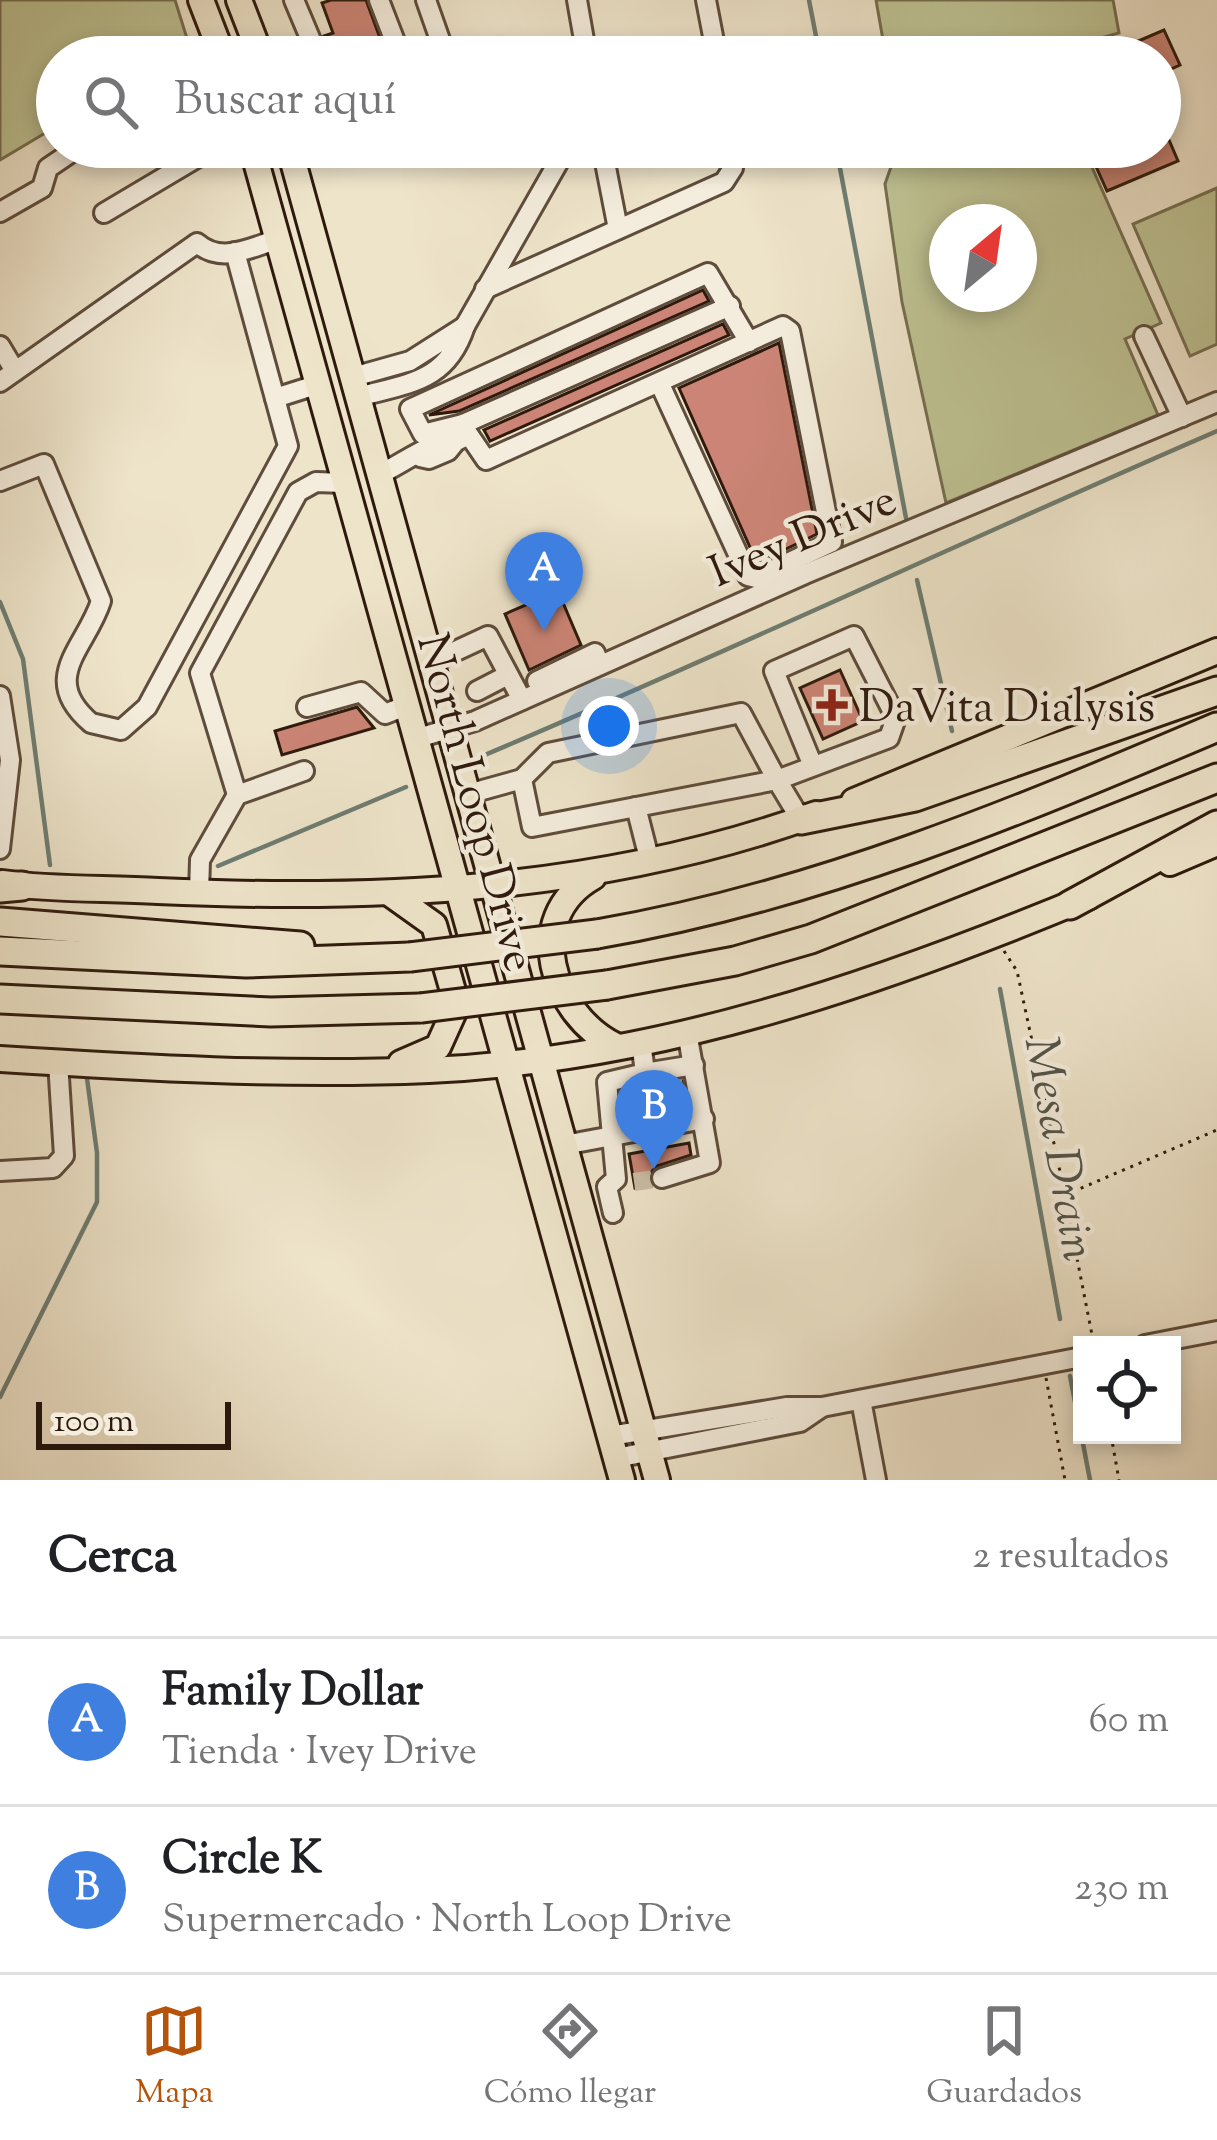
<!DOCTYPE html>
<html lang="es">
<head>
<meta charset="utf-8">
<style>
  body { margin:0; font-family:"Sorts Mill Goudy",serif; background:#f2f2f2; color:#202124 }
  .controls { position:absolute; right:36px; bottom:36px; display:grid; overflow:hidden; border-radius:0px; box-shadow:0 6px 18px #0003 }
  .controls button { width:108px; height:108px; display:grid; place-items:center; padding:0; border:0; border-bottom:3px solid #e0e0e0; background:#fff; color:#202124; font:60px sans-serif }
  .compass { position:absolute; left:929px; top:204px; width:108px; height:108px; border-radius:50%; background:#fff; box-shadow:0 6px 18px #0003; rotate:29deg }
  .scale { position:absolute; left:36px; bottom:30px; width:195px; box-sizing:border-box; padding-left:12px; border:6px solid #2e1a0d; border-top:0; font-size:33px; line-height:42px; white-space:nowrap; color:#2e1a0d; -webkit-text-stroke:9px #f4eddd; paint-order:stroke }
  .you { position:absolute; left:609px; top:726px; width:42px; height:42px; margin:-30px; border:9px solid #fff; border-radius:50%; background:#1a73e8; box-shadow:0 0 0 18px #1a73e833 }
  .badge { display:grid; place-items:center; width:78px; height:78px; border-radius:50%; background:#b45309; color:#fff; font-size:39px; font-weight:700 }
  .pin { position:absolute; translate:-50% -99px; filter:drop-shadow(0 3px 6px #0008) }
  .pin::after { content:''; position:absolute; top:63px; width:42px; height:36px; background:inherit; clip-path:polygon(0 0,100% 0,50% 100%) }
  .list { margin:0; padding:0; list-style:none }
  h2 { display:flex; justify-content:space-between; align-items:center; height:156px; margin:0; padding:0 48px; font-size:51px }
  h2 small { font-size:39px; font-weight:400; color:#757577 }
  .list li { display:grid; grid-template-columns:78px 1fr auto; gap:36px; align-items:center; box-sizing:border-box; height:168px; padding:0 48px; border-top:3px solid #e0e0e0 }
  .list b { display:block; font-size:45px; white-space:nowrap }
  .list p { margin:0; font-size:39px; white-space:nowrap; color:#757577 }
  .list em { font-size:39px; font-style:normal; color:#757577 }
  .icon { flex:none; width:66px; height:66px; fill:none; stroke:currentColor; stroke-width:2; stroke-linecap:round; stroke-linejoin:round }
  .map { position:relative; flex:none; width:1217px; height:1480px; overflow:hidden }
  .search { position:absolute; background:#fff; box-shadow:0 6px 18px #0003; left:36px; right:36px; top:36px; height:132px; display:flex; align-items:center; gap:30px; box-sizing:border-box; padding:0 42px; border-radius:66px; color:#757577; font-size:45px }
  .sheet { height:492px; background:#fff }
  nav { display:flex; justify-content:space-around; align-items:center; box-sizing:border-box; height:168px; border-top:3px solid #e0e0e0; background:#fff; font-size:33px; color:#757577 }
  nav a { display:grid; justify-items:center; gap:6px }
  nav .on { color:#b45309 }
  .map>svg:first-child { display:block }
</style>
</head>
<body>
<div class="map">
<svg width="1217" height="1480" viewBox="0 0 1217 1480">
  <rect width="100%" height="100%" fill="#eee4ca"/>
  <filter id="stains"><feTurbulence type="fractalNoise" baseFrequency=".00167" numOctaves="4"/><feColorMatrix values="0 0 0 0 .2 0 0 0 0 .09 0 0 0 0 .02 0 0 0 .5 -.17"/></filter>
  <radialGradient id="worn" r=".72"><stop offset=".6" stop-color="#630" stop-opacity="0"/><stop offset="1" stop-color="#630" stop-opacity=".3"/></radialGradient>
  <g fill="#bec293" stroke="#766e50" stroke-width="3" fill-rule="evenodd">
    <polygon points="0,0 175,0 190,48 175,57 57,57 57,126 0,160"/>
    <polygon points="876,0 1113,0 1119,33 1032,57 886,57"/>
    <path d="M 898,147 L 1083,147 L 1161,323 L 1125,339 L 1158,415 L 946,503 L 902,302 L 885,184 ZM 947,222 L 1019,222 L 1019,294 L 947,294 Z"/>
    <polygon points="1217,188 1217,344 1190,356 1133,224"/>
  </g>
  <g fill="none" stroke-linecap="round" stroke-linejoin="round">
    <g stroke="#6e7d72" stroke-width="4.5">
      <polyline points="809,0 820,57"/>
      <polyline points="836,147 906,518"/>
      <polyline points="917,580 952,731"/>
      <polyline points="0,602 23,659 50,865"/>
      <path d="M 480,757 C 728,652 970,538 1217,431"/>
      <polyline points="218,866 406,787"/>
      <polyline points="1000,989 1060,1319"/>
      <polyline points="1070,1376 1090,1480"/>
      <polyline points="0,1397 97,1202 97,1153 86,1071"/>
    </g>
  </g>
  <g fill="#cb8475" stroke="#2e1a0d" stroke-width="3">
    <polygon points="331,0 366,0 387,57 338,57 334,48 329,49 324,36 333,33 322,3"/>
    <polygon points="1164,30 1180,65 1160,74 1160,57 1101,57"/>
    <polygon points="1160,119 1178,161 1107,191 1090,153 1104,147 1160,147"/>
    <polygon points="703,290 709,301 459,411 429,415"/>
    <polygon points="723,324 729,335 490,441 484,430"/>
    <polygon points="779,343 817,534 757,563 679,388"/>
    <polygon points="558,591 581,645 529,670 505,614"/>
    <polygon points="840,670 863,721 823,739 800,688"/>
    <polygon points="357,707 374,728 282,755 275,731"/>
    <polygon points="682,1081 686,1107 624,1118 622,1092"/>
    <polygon points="689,1143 691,1155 657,1166 649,1174 651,1186 635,1188 629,1154"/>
  </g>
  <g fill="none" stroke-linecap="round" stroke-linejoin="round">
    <g stroke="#c8bca4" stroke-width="18" stroke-dasharray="18 9" stroke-linecap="butt">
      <polyline points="673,1081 677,1109"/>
      <polyline points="652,1085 657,1112"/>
      <polyline points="633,1088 638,1116"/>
      <polyline points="634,1182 662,1178"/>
    </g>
    <g stroke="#5e4c3c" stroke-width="24">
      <g id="minor">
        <polyline points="294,0 318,57"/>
        <polyline points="379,0 401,57"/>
        <polyline points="426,0 446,57"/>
        <polyline points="577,0 587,57"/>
        <polyline points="706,0 717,57"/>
        <polyline points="602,147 618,229"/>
        <polyline points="0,212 42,188 48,168 79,147"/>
        <polyline points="104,213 215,147"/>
        <polyline points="485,289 724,182 733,168 734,147"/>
        <polyline points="465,326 567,147"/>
        <polyline points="1144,336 1182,417"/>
        <polyline points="0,346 15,371"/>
        <path d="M 353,377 L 410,361 L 465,326 C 447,382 409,383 358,397"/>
        <path d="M 0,382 L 197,243 C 221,264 249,248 276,240"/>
        <polyline points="275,398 316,385"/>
        <polyline points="463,424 423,434 410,409 708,273 749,342"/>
        <polyline points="467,431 463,424 730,306"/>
        <polyline points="456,441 469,435 486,460 783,326 790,331 832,542 756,578 748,576 659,382"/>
        <path d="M 380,474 C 404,463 430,441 456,441 L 448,451 L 429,459 L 420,457"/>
        <path d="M 0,481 L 44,464 L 101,601 C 86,648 38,678 91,723 L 121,730 L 147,707 L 288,446 L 235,252"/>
        <polyline points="432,662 488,636 522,700"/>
        <polyline points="537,681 595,653 600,665"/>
        <polyline points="477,691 508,675"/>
        <polyline points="0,696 10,760 0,849"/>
        <polyline points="307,707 361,692 385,714 408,705"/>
        <polyline points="418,738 475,721 805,574 1217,402"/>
        <polyline points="468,794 522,779 532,827 777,780 741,713 548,753 522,779"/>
        <polyline points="237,795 200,673 298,492 316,482 344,483"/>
        <polyline points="636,807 650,862"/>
        <polyline points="801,820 777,780 889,738 896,718 854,636 774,671 813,766"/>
        <polyline points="199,893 200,860 237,795 304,771"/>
        <polyline points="645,1073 694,1065"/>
        <polyline points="564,1145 704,1119"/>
        <polyline points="0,1171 53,1168 64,1156 58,1062"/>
        <polyline points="662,1178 710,1163 687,1032"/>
        <polyline points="613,1213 607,1187 616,1179 607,1082 645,1073 641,1041"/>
        <polyline points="1145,1345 1217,1331"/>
        <polyline points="861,1400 876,1480"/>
        <polyline points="610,1436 787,1407 822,1407 1082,1357"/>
        <polyline points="616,1458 800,1422 822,1407"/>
      </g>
    </g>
    <g stroke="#2e1a0d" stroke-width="30">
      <g id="major">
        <polyline points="201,0 223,57"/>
        <polyline points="239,0 261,57"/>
        <polyline points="252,147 622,1480"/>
        <polyline points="289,147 657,1480"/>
        <polyline points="854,801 1217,651"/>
        <polyline points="1170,863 1217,843"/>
        <path d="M 593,877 C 521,918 552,1015 616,1046"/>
        <path d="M 2,883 C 54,890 106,888 158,891 C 382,901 602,891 816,814"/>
        <polyline points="392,895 434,925 457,1005 438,1047 401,1063"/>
        <path d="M 0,1059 C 142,1068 286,1076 429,1070 C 658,1060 878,984 1088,897"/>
      </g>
    </g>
    <g stroke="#2e1a0d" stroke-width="33">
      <g id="highway">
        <polyline points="801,820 915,797 1217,691"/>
        <polyline points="0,888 22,886"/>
        <polyline points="1070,905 1217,825"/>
        <polyline points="0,922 300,946"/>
        <path d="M 597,934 C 814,897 1015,813 1217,727"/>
        <polyline points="0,951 246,963 410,957"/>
        <polyline points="607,985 735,961 811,939 1217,778"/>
        <polyline points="0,999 271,1012 421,1008"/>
      </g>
    </g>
    <g stroke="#2e1a0d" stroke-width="3" stroke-dasharray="3 6" stroke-linecap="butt">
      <polyline points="1004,951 1017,971 1065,1195 1217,1130"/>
      <polyline points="1065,1197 1094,1345"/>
      <polyline points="1046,1378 1065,1480"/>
      <polyline points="1111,1435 1119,1480"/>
    </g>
    <use href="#minor" stroke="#f4eddd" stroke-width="18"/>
    <use href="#major" stroke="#eee4ca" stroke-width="24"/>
    <use href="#highway" stroke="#eee4ca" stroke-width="27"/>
    <g stroke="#2e1a0d" stroke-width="33" stroke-linecap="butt">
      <g id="highway-bridge">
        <polyline points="410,957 597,934"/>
        <polyline points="421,1008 607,985"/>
      </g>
    </g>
    <use href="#highway-bridge" stroke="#eee4ca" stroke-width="27"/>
  </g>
  <path fill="#8f2418" stroke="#f4eddd" stroke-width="4.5" d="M826 687h12v12h12v12h-12v12h-12v-12h-12v-12h12z"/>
  <g text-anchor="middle" stroke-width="9" stroke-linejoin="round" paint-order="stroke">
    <g font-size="45" fill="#2e1a0d" stroke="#f4eddd">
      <text transform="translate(802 534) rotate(-23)" y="16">Ivey Drive</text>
      <text transform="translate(478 802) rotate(75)" y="16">North Loop Drive</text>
    </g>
    <g font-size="45" fill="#2e1a0d" stroke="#f4eddd" text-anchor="start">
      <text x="859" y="721">DaVita Dialysis</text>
    </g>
    <g font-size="48" font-style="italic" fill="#535448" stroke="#f4eddd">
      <text transform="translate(1062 1148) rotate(80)" y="17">Mesa Drain</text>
    </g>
  </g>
  <rect width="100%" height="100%" filter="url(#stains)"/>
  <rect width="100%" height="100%" fill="url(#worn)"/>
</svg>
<div class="controls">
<button><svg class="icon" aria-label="locate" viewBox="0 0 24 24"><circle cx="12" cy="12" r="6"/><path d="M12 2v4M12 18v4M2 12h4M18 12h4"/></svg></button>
</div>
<svg class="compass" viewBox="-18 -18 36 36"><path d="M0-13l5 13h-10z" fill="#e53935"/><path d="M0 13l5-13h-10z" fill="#757577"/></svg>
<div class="scale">100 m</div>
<div class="you"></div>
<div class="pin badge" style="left:544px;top:631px;background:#3f7fe0">A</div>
<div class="pin badge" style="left:654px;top:1169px;background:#3f7fe0">B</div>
<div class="search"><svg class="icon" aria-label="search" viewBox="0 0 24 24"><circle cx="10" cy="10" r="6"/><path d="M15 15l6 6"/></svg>Buscar aquí</div>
</div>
<section class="sheet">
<h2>Cerca<small>2 resultados</small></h2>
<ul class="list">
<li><span class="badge" style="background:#3f7fe0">A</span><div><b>Family Dollar</b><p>Tienda · Ivey Drive</p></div><em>60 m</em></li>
<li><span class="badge" style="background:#3f7fe0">B</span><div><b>Circle K</b><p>Supermercado · North Loop Drive</p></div><em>230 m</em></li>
</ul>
</section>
<nav>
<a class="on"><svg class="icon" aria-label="map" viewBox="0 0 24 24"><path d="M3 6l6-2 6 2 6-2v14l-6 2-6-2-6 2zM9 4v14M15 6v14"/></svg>Mapa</a>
<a><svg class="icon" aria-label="directions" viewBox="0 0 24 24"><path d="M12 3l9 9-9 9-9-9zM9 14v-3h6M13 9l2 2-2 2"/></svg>Cómo llegar</a>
<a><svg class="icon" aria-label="saved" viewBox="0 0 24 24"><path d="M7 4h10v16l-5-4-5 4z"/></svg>Guardados</a>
</nav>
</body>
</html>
